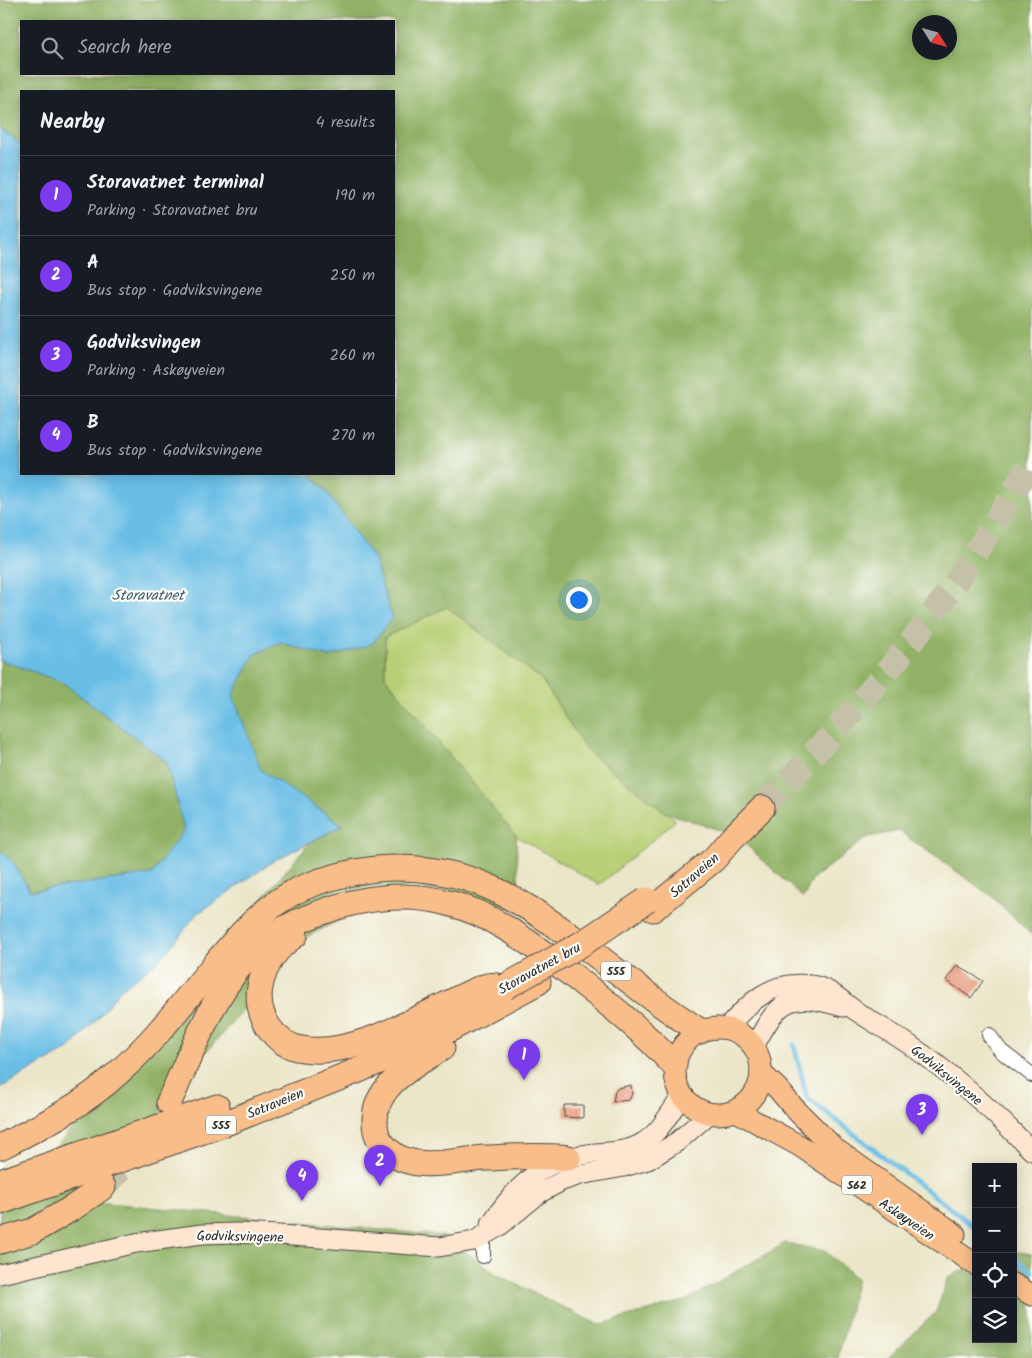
<!DOCTYPE html>
<html lang="en">
<head>
<meta charset="utf-8">
<style>
  body { margin:0; font-family:Kalam,sans-serif; background:#242831; color:#f1f3f6 }
  .controls { position:absolute; right:15px; bottom:15px; display:grid; overflow:hidden; border-radius:0px; box-shadow:0 2px 12px #0003 }
  .controls button { width:45px; height:45px; display:grid; place-items:center; padding:0; border:0; border-bottom:1px solid #363941; background:#171b24; color:#f1f3f6; font:25px sans-serif }
  .compass { position:absolute; left:912px; top:15px; width:45px; height:45px; border-radius:50%; background:#171b24; box-shadow:0 2px 12px #0003; rotate:127deg }
  .you { position:absolute; left:578px; top:599px; width:18px; height:18px; margin:-12px; border:4px solid #fff; border-radius:50%; background:#1a73e8; box-shadow:0 0 0 8px #1a73e833 }
  .badge { display:grid; place-items:center; width:32px; height:32px; border-radius:50%; background:#7c3aed; color:#fff; font-size:16px; font-weight:700 }
  .pin { position:absolute; translate:-50% -41px; filter:drop-shadow(0 1px 2px #0008) }
  .pin::after { content:''; position:absolute; top:26px; width:18px; height:15px; background:inherit; clip-path:polygon(0 0,100% 0,50% 100%) }
  .list { margin:0; padding:0; list-style:none }
  h2 { display:flex; justify-content:space-between; align-items:center; height:65px; margin:0; padding:0 20px; font-size:21px }
  h2 small { font-size:16px; font-weight:400; color:#9ea1a6 }
  .list li { display:grid; grid-template-columns:32px 1fr auto; gap:15px; align-items:center; box-sizing:border-box; height:80px; padding:0 20px; border-top:1px solid #363941 }
  .list b { display:block; font-size:19px; white-space:nowrap }
  .list p { margin:0; font-size:16px; white-space:nowrap; color:#9ea1a6 }
  .list em { font-size:16px; font-style:normal; color:#9ea1a6 }
  .icon { flex:none; width:28px; height:28px; fill:none; stroke:currentColor; stroke-width:2; stroke-linecap:round; stroke-linejoin:round }
  .map { position:relative; flex:none; width:1032px; height:1358px; overflow:hidden }
  .search { position:absolute; background:#171b24; box-shadow:0 2px 12px #0003; left:20px; top:20px; width:375px; height:55px; display:flex; align-items:center; gap:12px; box-sizing:border-box; padding:0 18px; border-radius:0px; color:#9ea1a6; font-size:19px }
  .panel { position:absolute; background:#171b24; box-shadow:0 2px 12px #0003; left:20px; top:90px; width:375px; height:385px; border-radius:0px }
  .map>svg:first-child { display:block }
</style>
</head>
<body>
<div class="map">
<svg width="1032" height="1358" viewBox="0 0 1032 1358">
  <rect width="100%" height="100%" fill="#fdfcf7"/>
  <filter id="ink" filterUnits="userSpaceOnUse"><feTurbulence type="fractalNoise" baseFrequency=".02" numOctaves="2"/><feDisplacementMap in="SourceGraphic" scale="10" xChannelSelector="R" yChannelSelector="G"/><feConvolveMatrix kernelMatrix="1 2 1 2 8 2 1 2 1" color-interpolation-filters="sRGB"/></filter>
  <filter id="wash" filterUnits="userSpaceOnUse"><feTurbulence type="fractalNoise" baseFrequency=".0096" numOctaves="4" result="noise"/><feDisplacementMap in="SourceGraphic" scale="20" xChannelSelector="R" yChannelSelector="G"/><feGaussianBlur stdDeviation="1.12" result="paint"/><feColorMatrix in="noise" values="0 0 0 0 0 0 0 0 0 0 0 0 0 0 0 0 0 1.4 0 .05"/><feComposite in="paint" operator="in"/></filter>
  <g filter="url(#wash)">
    <rect width="100%" height="100%" fill="#ebe6c8"/>
    <polygon fill="#b7cf74" stroke="#717d50" points="447,607 542,680 587,751 676,820 599,885 516,836 385,677 385,637"/>
    <g fill="#91b266" stroke="#5e6e48" fill-rule="evenodd">
      <path d="M 0,0 L 1032,0 L 1032,935 L 990,895 L 899,831 L 868,837 L 813,878 L 803,898 L 737,836 L 665,812 L 587,751 L 542,680 L 447,607 L 385,637 L 385,677 L 516,836 L 520,910 L 411,885 L 308,936 L 185,1076 L 98,1202 L 443,1236 L 496,1274 L 599,1325 L 687,1300 L 785,1243 L 825,1251 L 857,1279 L 838,1358 L 0,1358 L 0,1208 L 46,1159 L 309,843 L 343,825 L 260,770 L 233,695 L 254,655 L 280,642 L 329,657 L 372,644 L 392,618 L 374,559 L 325,490 L 310,474 L 394,474 L 394,91 L 21,91 L 21,146 L 18,142 L 0,129 ZM 21,21 L 394,21 L 394,74 L 21,74 ZM 920,22 L 950,22 L 950,52 L 920,52 Z"/>
      <polygon points="0,660 62,682 167,762 184,830 152,874 30,891 13,862 0,850"/>
      <polygon points="1013,1251 1032,1254 1032,1358 888,1358 936,1312 948,1277 976,1264 976,1339 1013,1339"/>
    </g>
    <polygon fill="#69bee6" stroke="#4a7488" points="0,129 18,142 21,146 21,474 310,474 325,490 374,559 392,618 372,644 329,657 280,642 254,655 233,695 261,770 343,825 275,860 196,915 162,958 120,990 100,1016 69,1049 0,1088 0,850 13,862 30,891 152,874 184,830 167,762 62,682 0,660"/>
    <g fill="none" stroke-linecap="round" stroke-linejoin="round">
      <g stroke="#69bee6" stroke-width="5">
        <polyline points="794,1045 807,1098 976,1228"/>
        <polyline points="1013,1257 1032,1271"/>
      </g>
    </g>
    <g id="blocks">
      <g fill="#e59376">
        <polygon points="957,965 983,981 971,998 946,980"/>
        <polygon points="631,1085 632,1094 629,1100 613,1102 615,1091 618,1088"/>
        <polygon points="564,1105 583,1105 583,1118 564,1117"/>
      </g>
    </g>
  </g>
  <g filter="url(#ink)">
    <use href="#blocks" fill-opacity="0" stroke="#484743" stroke-width="1"/>
    <g fill="none" stroke-linecap="round" stroke-linejoin="round">
      <g stroke="#c5c1a9" stroke-width="25" stroke-dasharray="25 12" stroke-linecap="butt">
        <path d="M 762,808 C 813,756 862,703 907,647 C 954,589 995,525 1032,460"/>
        <polyline points="103,1187 132,1159 140,1150"/>
      </g>
      <g stroke="#484743" stroke-width="16">
        <g id="street">
          <polyline points="989,1035 1001,1051 1032,1075"/>
          <polyline points="483,1256 483,1236"/>
        </g>
      </g>
      <g stroke="#484743" stroke-width="21">
        <g id="secondary">
          <path d="M 727,1028 C 750,1001 772,980 810,985 C 828,987 840,999 853,1009 C 873,1023 895,1034 914,1048 C 957,1077 996,1114 1032,1151"/>
          <path d="M 754,1047 C 779,999 789,991 843,1007"/>
          <path d="M 490,1225 C 513,1190 539,1162 582,1155 C 602,1151 624,1154 642,1143 C 660,1133 670,1112 682,1096"/>
          <polyline points="0,1274 136,1243 202,1234 237,1233 279,1235 439,1247 474,1241 500,1226 540,1193 562,1181 580,1175 624,1167 648,1160 677,1142 709,1114"/>
        </g>
      </g>
      <g stroke="#484743" stroke-width="23">
        <g id="primary">
          <circle cx="718" cy="1071" r="43"/>
          <polyline points="761,1073 777,1088 794,1108 834,1148 955,1234"/>
          <polyline points="736,1111 800,1146 976,1265"/>
          <polyline points="1013,1284 1032,1295"/>
        </g>
      </g>
      <g stroke="#484743" stroke-width="27">
        <g id="highway">
          <polyline points="653,909 714,859 732,838 762,808"/>
          <path d="M 295,935 C 277,947 264,965 260,987 C 255,1015 274,1045 302,1049 C 348,1057 405,1025 445,1005 C 458,999 473,990 487,986 C 492,984 500,987 505,987"/>
          <path d="M 442,1048 C 414,1066 374,1084 375,1122 C 375,1134 379,1141 387,1149 C 412,1174 454,1160 485,1158 C 513,1157 540,1155 568,1158"/>
          <path d="M 169,1102 C 193,1050 215,985 259,946 C 278,930 299,920 322,912 C 362,897 407,892 448,903 C 490,913 530,943 563,968 C 602,998 641,1029 674,1065"/>
          <path d="M 0,1147 C 42,1126 85,1104 119,1072 C 153,1042 181,1005 210,970 C 236,939 264,905 302,888 C 325,878 351,872 376,869 C 421,865 464,873 504,894 C 575,931 632,989 700,1031"/>
          <polyline points="0,1182 217,1107"/>
          <polyline points="0,1202 226,1123 354,1072 435,1037 538,982"/>
          <polyline points="0,1241 33,1231 74,1207 103,1187"/>
        </g>
      </g>
      <use href="#street" stroke="#fff" stroke-width="14"/>
      <use href="#secondary" stroke="#fde5d0" stroke-width="19"/>
      <use href="#primary" stroke="#f9bd89" stroke-width="21"/>
      <use href="#highway" stroke="#f9bd89" stroke-width="25"/>
      <g stroke="#484743" stroke-width="27" stroke-linecap="butt">
        <polyline id="highway-bridge" points="505,987 583,943 647,900"/>
      </g>
      <use href="#highway-bridge" stroke="#f9bd89" stroke-width="25"/>
    </g>
  </g>
  <g text-anchor="middle" stroke-width="4.5" stroke-linejoin="round" paint-order="stroke">
    <g fill="#fdfcf7" stroke="#6a6a68" stroke-width="1">
      <rect x="601" y="961.5" width="30" height="19" rx="4"/>
      <rect x="206" y="1115.5" width="30" height="19" rx="4"/>
      <rect x="842" y="1175.5" width="30" height="19" rx="4"/>
    </g>
    <g font-size="12" font-weight="bold" fill="#2b2b2b">
      <text x="616" y="975">555</text>
      <text x="221" y="1129">555</text>
      <text x="857" y="1189">562</text>
    </g>
    <g font-size="14" fill="#2b2b2b" stroke="#fdfcf7">
      <text transform="translate(694 875) rotate(-41)" y="5">Sotraveien</text>
      <text transform="translate(539 968) rotate(-29)" y="5">Storavatnet bru</text>
      <text transform="translate(947 1075) rotate(39)" y="5">Godviksvingene</text>
      <text transform="translate(275 1103) rotate(-22)" y="5">Sotraveien</text>
      <text transform="translate(907 1219) rotate(34)" y="5">Askøyveien</text>
      <text transform="translate(240 1236) rotate(1)" y="5">Godviksvingene</text>
    </g>
    <g font-size="15" font-style="italic" fill="#415e6c" stroke="#fdfcf7">
      <text x="148" y="600">Storavatnet</text>
    </g>
  </g>
</svg>
<div class="controls">
<button>+</button>
<button>−</button>
<button><svg class="icon" aria-label="locate" viewBox="0 0 24 24"><circle cx="12" cy="12" r="6"/><path d="M12 2v4M12 18v4M2 12h4M18 12h4"/></svg></button>
<button><svg class="icon" aria-label="layers" viewBox="0 0 24 24"><path d="M12 4l9 5-9 5-9-5zM3 14l9 5 9-5"/></svg></button>
</div>
<svg class="compass" viewBox="-18 -18 36 36"><path d="M0-13l5 13h-10z" fill="#e53935"/><path d="M0 13l5-13h-10z" fill="#9ea1a6"/></svg>
<div class="you"></div>
<div class="pin badge" style="left:524px;top:1080px">1</div>
<div class="pin badge" style="left:380px;top:1186px">2</div>
<div class="pin badge" style="left:922px;top:1135px">3</div>
<div class="pin badge" style="left:302px;top:1201px">4</div>
<div class="search"><svg class="icon" aria-label="search" viewBox="0 0 24 24"><circle cx="10" cy="10" r="6"/><path d="M15 15l6 6"/></svg>Search here</div>
<section class="panel">
<h2>Nearby<small>4 results</small></h2>
<ul class="list">
<li><span class="badge">1</span><div><b>Storavatnet terminal</b><p>Parking · Storavatnet bru</p></div><em>190 m</em></li>
<li><span class="badge">2</span><div><b>A</b><p>Bus stop · Godviksvingene</p></div><em>250 m</em></li>
<li><span class="badge">3</span><div><b>Godviksvingen</b><p>Parking · Askøyveien</p></div><em>260 m</em></li>
<li><span class="badge">4</span><div><b>B</b><p>Bus stop · Godviksvingene</p></div><em>270 m</em></li>
</ul>
</section>
</div>
</body>
</html>
